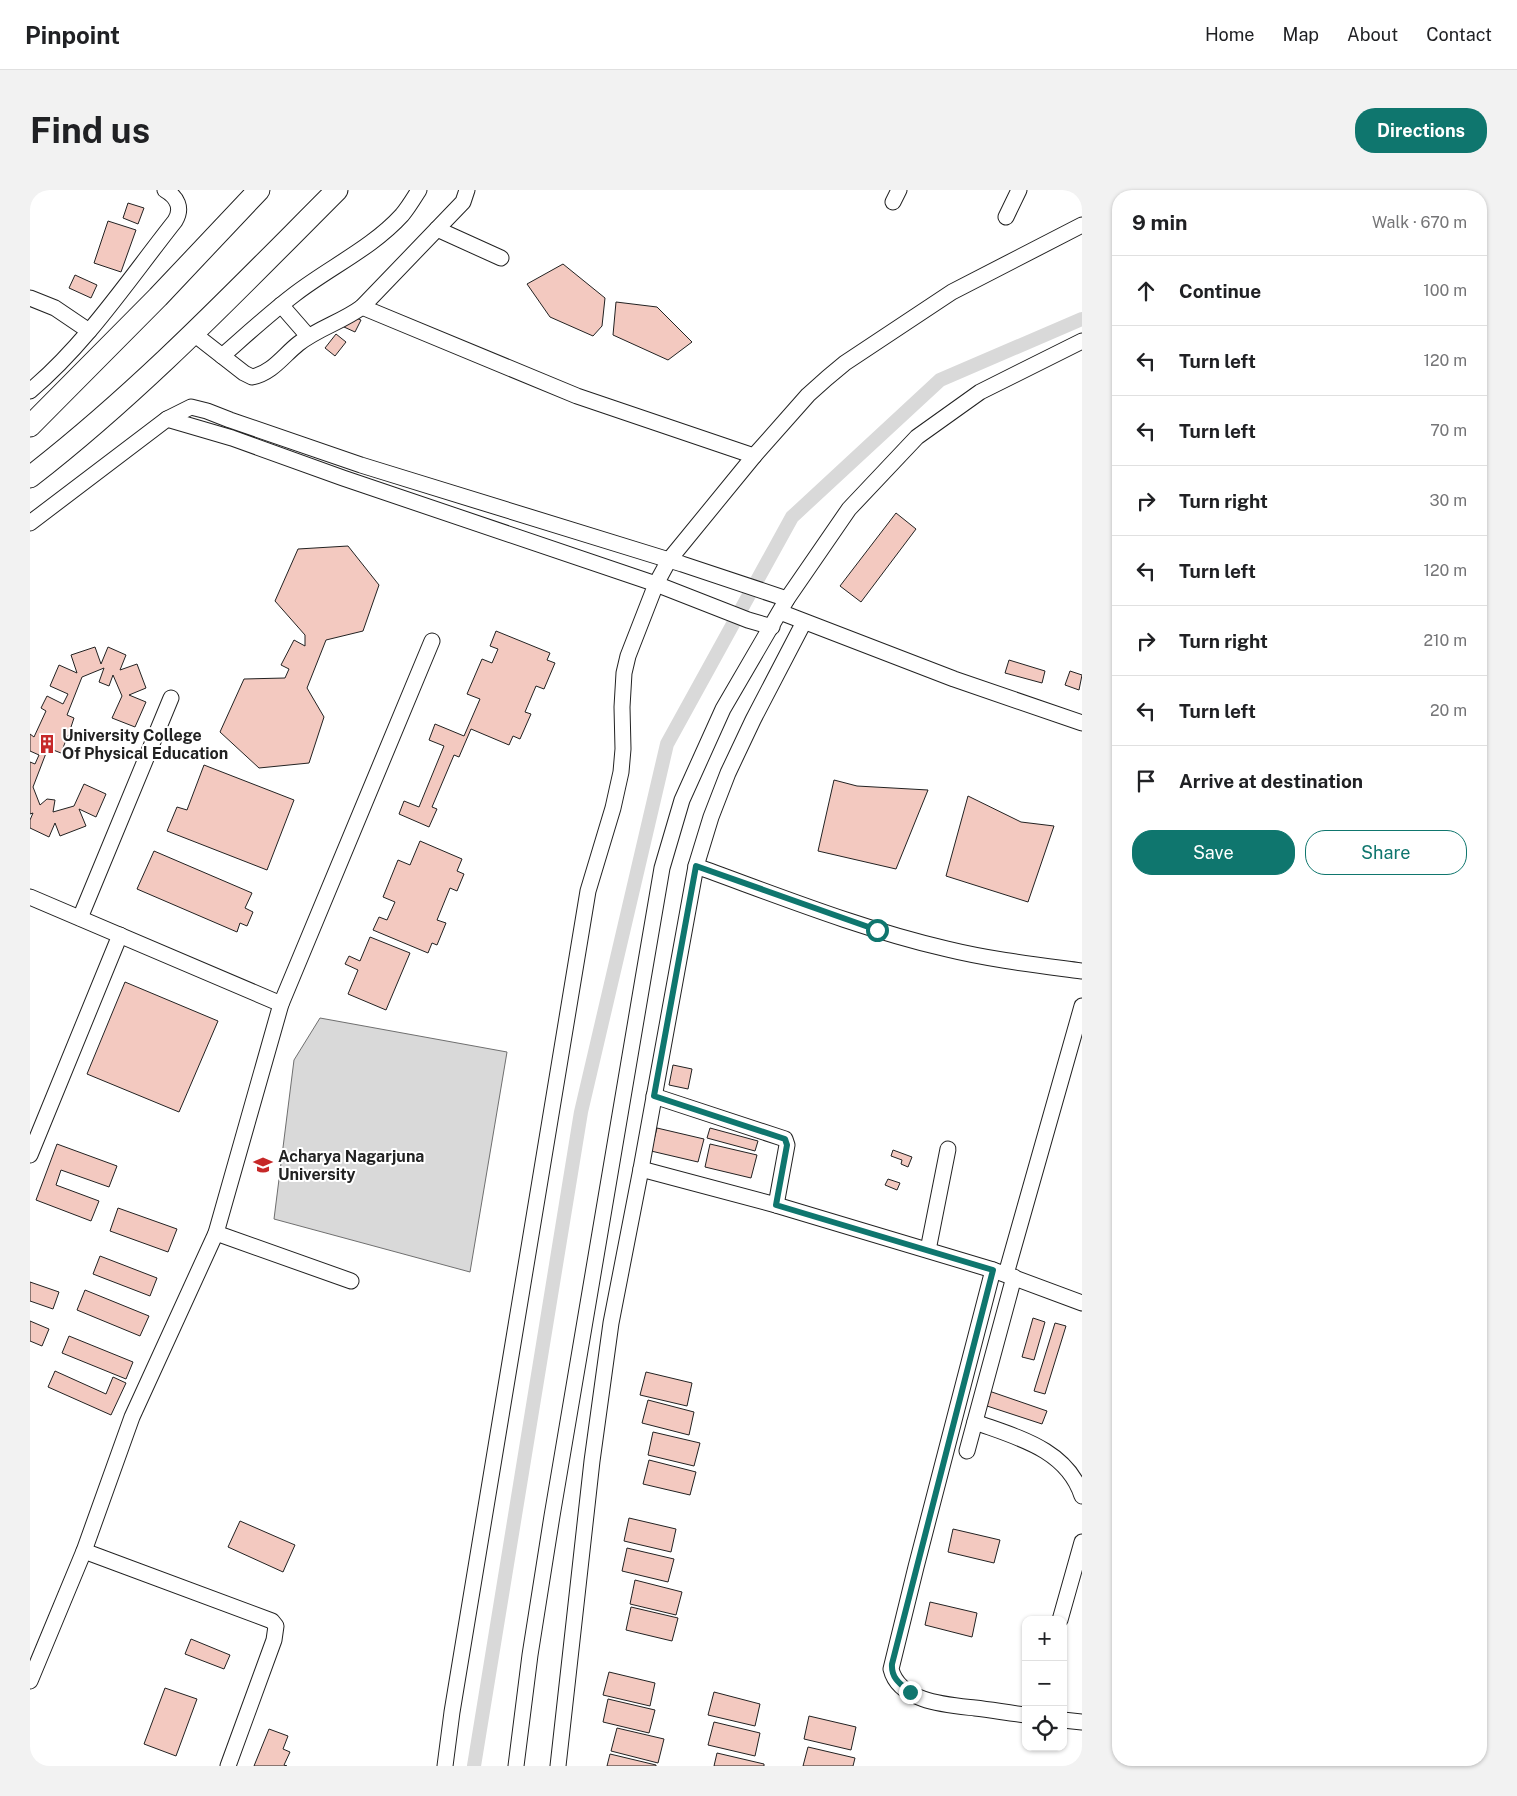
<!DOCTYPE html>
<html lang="en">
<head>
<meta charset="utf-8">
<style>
  body { margin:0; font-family:"Public Sans",sans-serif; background:#f2f2f2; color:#202124 }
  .controls { position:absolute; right:15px; bottom:15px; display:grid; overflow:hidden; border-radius:10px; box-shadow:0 1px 4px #0004 }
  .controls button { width:45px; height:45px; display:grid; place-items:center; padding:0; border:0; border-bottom:1px solid #e0e0e0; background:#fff; color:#202124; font:25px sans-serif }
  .stop { position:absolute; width:15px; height:15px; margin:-11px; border:4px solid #0f766e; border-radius:50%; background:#fff }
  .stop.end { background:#0f766e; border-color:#fff; box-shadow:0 1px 5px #0008 }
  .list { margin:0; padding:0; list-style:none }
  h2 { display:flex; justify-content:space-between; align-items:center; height:65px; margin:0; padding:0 20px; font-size:21px }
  h2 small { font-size:16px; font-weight:400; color:#757577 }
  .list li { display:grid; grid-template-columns:32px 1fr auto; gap:15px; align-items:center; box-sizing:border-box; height:70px; padding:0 20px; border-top:1px solid #e0e0e0 }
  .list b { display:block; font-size:19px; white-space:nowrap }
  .list em { font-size:16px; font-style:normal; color:#757577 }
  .actions { display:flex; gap:10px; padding:15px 20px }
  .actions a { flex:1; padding:11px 0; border:1px solid #0f766e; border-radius:20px; text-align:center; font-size:18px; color:#0f766e }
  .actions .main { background:#0f766e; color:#fff }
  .icon { flex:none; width:28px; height:28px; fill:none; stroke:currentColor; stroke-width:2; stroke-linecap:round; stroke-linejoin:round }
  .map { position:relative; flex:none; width:1052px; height:1576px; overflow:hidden; border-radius:20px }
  header { display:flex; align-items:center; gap:30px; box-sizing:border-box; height:70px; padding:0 25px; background:#fff; border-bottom:1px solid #e0e0e0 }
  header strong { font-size:24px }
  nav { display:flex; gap:28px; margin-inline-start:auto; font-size:18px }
  .intro { display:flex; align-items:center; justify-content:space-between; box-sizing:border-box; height:120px; padding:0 30px }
  h1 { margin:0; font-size:35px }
  .button { padding:12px 22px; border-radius:20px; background:#0f766e; color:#fff; font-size:18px; font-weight:700 }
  main { display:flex; gap:30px; padding:0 30px }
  aside { flex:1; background:#fff; border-radius:20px; box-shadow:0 1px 4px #0004 }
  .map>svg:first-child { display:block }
</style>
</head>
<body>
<header>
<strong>Pinpoint</strong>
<nav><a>Home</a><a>Map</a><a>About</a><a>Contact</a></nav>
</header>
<div class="intro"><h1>Find us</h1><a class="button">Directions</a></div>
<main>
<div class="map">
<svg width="1052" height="1576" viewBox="0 0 1052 1576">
  <rect width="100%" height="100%" fill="#fff"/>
  <polygon fill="#d9d9d9" stroke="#6f6f6f" points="290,828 477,862 440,1082 244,1029 264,870"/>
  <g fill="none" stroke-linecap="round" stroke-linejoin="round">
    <polyline stroke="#d9d9d9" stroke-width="14" points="444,1576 551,922 637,554 762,327 910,190 1052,129"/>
  </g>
  <g fill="#f3c9c0" stroke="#222">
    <polygon points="98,13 114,18 108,34 93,28"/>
    <polygon points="78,31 106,40 91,82 64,73"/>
    <polygon points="533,74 575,108 572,136 563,146 520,127 497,94"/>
    <polygon points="45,85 67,95 61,108 39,98"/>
    <polygon points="586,112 627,117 662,152 638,170 583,145"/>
    <polygon points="321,126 331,130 325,142 314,137"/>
    <polygon points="306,144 316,152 305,166 295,158"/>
    <polygon points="866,323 886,339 831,412 810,396"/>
    <polygon points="318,356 349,395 333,441 296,450 277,498 294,527 279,573 229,578 190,542 214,489 255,488 259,479 251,475 264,450 275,456 275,445 245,411 268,359"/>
    <polygon points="466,441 520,463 517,470 525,473 514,499 506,496 495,522 501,524 490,549 483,546 479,555 441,539 429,567 424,565 402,617 407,619 399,637 369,624 374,611 389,617 414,556 399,550 405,534 434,546 450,509 437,504 452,469 462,473 468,459 460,456"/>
    <polygon points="65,457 71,474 78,457 96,465 90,480 107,474 116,498 99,505 116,512 105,537 82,528 92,506 83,485 79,496 69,492 74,478 52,487 37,525 44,528 40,540 54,545 52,551 38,545 31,563 18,558 3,597 10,615 17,609 25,610 23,622 44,616 54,594 76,604 66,627 49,619 56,636 30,646 25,633 19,647 0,638 0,630 3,623 0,624 0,572 5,574 9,565 0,561 0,544 4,547 16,521 11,518 17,506 33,514 38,504 20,496 29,475 47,483 41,465"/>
    <polygon points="979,470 1015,481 1012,493 975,483"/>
    <polygon points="1040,481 1052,485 1049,500 1035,495"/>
    <polygon points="174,575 264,610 237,680 137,641 147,617 157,620"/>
    <polygon points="804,590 827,596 898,600 866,679 788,661"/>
    <polygon points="938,606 991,632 1024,636 998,712 916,686"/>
    <polygon points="390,651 432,669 427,681 434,684 427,701 420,698 407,730 416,733 407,755 402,753 398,763 343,740 349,727 357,730 365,712 353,707 368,670 380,675"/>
    <polygon points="124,661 222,703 215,718 223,722 217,736 210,733 207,742 107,699"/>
    <polygon points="340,747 380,763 356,820 318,804 328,780 315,774 319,766 330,771"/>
    <polygon points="95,792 188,831 149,922 57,884"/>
    <polygon points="643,875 662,879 658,899 639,895"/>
    <polygon points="627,938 674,949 668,972 621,961"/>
    <polygon points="680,938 728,951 725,961 677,948"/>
    <polygon points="27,954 87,976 79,997 31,980 26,995 69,1011 61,1031 6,1010"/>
    <polygon points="680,954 727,965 721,988 675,977"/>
    <polygon points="863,960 882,967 878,977 871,974 872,970 861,966"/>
    <polygon points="858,989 870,993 867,1000 855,995"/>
    <polygon points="88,1018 147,1039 138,1062 80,1041"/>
    <polygon points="70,1066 127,1088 120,1106 63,1084"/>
    <polygon points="0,1092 29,1102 23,1119 0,1111"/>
    <polygon points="55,1100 119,1126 110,1146 47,1120"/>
    <polygon points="1003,1128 1015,1132 1004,1170 992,1167"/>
    <polygon points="0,1131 19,1139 12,1156 0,1151"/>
    <polygon points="1025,1133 1036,1136 1015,1204 1004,1201"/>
    <polygon points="39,1146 103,1172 96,1189 32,1163"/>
    <polygon points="25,1181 76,1204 83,1187 96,1193 81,1225 18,1197"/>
    <polygon points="616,1182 662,1193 657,1216 610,1205"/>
    <polygon points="959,1201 1017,1221 1012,1234 954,1215"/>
    <polygon points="618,1210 664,1222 659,1245 612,1233"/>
    <polygon points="623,1242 670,1253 664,1276 618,1265"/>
    <polygon points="619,1270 666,1282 660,1305 613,1294"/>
    <polygon points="599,1328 646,1339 641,1362 594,1351"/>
    <polygon points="210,1331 265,1355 253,1382 198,1357"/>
    <polygon points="923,1339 970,1350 964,1373 918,1362"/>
    <polygon points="597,1358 644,1369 638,1392 592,1381"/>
    <polygon points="605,1390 652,1402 646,1425 600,1414"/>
    <polygon points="900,1412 947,1423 942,1447 895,1435"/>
    <polygon points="601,1417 648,1428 642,1451 596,1440"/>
    <polygon points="161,1449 200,1465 194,1479 155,1464"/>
    <polygon points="579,1482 625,1493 620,1516 573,1505"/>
    <polygon points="135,1498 167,1509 146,1566 114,1554"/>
    <polygon points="684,1502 730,1514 725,1536 678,1525"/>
    <polygon points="578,1509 625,1520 619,1543 573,1532"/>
    <polygon points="779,1526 826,1537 821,1560 774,1549"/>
    <polygon points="684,1532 730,1543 725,1566 678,1555"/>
    <polygon points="587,1538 634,1549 628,1573 581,1561"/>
    <polygon points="239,1539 258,1546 253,1559 260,1562 254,1575 257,1576 224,1576"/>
    <polygon points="778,1557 825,1568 823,1576 773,1576"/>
    <polygon points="687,1563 734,1574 734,1576 684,1576"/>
    <polygon points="580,1564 626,1575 626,1576 577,1576"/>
  </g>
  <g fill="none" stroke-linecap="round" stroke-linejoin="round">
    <g stroke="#222" stroke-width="17">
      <g id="minor">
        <polyline points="863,12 869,0"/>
        <polyline points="976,27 989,0"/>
        <polyline points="407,39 471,68"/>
        <polyline points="0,108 25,118 59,141"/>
        <polyline points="251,115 278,146"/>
        <polyline points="332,117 547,206 724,266"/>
        <path d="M 164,144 L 214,183 L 222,187 C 242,183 253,166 268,154 C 288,138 312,132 332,117 L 433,12 L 437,0"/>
        <path d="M 192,166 C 216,145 240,123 265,104 C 300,77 342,58 372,25 C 378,18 384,8 389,0"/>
        <path d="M 0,201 C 57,153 99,89 145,31 C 153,18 147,7 135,0"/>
        <polyline points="137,229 202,248 313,288 626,394 718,430 742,437"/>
        <polyline points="0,333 137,229 161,217 177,221 200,230 331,275 652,374 757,409"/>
        <polyline points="750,422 924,489 1052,533"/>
        <path d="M 666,676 C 749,706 831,739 917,759 C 962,770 1007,775 1052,781"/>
        <polyline points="0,707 251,814"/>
        <polyline points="50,728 141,508"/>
        <polyline points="624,906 755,949 757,955 746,1015"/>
        <polyline points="0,965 90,745"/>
        <polyline points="611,979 746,1015 963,1080 1052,1113"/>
        <polyline points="186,1043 321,1091"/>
        <polyline points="898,1060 918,959"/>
        <path d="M 963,1080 L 886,1377 L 861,1479 C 869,1512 918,1515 945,1518 C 962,1520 979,1523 996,1525"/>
        <polyline points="976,1084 1052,816"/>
        <path d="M 945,1232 C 986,1247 1037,1259 1052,1306"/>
        <polyline points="937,1261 984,1087"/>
        <polyline points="54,1361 242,1431 246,1436 244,1450 198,1576"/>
        <polyline points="1030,1430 1052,1352"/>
        <polyline points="0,1491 54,1361 102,1227 186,1043 251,814 402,451"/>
        <polyline points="1033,1530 1052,1532"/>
        <polyline points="415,1576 422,1522 558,701 583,618 591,582 593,559 592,517 594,483 598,466 626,394 639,370 724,266 778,205 797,188 815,173 922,102 1052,35"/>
        <polyline points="486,1576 500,1465 522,1326 613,789 632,678 652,610 693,519 757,409 819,319 887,247 950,202 1052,151"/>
        <polyline points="528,1576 562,1271 581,1133 611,979 666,676 681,627 698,583 723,530 774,432"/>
      </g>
    </g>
    <g stroke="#222" stroke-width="23">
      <g id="highway">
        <polyline points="0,236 128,107 229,0"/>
        <path d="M 0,287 C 111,201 208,99 307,0"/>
      </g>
    </g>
    <use href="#minor" stroke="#fff" stroke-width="15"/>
    <use href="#highway" stroke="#fff" stroke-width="21"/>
  </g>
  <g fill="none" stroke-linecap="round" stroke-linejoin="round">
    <path stroke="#0f766e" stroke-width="6" d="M 847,740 L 666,676 L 624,906 L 755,949 L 757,955 L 746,1015 L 963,1080 L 862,1474 C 861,1488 870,1494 880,1502"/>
  </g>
  <defs>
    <g id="building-bare" transform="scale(1.5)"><path d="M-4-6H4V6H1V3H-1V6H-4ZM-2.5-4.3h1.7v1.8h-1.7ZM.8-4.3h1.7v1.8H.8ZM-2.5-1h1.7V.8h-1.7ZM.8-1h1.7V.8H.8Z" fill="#c62828" stroke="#fff" stroke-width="2.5" paint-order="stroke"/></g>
    <g id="university-bare" transform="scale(1.5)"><path d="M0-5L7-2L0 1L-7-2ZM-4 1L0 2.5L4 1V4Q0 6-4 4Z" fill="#c62828" stroke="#fff" stroke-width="2.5" paint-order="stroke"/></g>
  </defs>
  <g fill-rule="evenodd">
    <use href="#building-bare" x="17" y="554"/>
    <use href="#university-bare" x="233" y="975"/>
  </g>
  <g text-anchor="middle" stroke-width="4" stroke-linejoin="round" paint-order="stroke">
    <g font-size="16" font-weight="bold" fill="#222" stroke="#fff" text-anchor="start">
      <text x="32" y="551">University College<tspan x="32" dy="18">Of Physical Education</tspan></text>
      <text x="248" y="972">Acharya Nagarjuna<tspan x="248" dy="18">University</tspan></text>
    </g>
  </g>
</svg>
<div class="controls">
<button>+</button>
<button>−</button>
<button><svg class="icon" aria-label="locate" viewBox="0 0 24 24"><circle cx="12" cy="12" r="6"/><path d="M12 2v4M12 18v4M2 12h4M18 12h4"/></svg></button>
</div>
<div class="stop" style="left:847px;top:740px"></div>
<div class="stop end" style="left:880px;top:1502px"></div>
</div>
<aside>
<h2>9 min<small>Walk · 670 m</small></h2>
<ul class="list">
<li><svg class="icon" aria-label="ahead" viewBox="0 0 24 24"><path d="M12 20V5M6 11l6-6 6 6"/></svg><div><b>Continue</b></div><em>100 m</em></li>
<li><svg class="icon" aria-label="left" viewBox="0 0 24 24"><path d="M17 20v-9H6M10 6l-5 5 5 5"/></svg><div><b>Turn left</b></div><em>120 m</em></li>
<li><svg class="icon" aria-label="left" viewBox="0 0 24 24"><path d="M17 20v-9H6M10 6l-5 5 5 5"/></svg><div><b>Turn left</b></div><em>70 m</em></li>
<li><svg class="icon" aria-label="right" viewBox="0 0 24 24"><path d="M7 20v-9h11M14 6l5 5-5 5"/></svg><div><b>Turn right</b></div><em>30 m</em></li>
<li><svg class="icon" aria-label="left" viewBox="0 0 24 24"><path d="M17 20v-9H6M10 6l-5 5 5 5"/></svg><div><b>Turn left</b></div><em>120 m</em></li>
<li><svg class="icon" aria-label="right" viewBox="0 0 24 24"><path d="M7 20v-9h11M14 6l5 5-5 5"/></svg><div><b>Turn right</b></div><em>210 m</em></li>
<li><svg class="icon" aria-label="left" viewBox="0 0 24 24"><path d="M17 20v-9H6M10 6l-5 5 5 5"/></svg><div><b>Turn left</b></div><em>20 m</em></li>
<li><svg class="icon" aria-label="arrive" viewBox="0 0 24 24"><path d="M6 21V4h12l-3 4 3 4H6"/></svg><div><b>Arrive at destination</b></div></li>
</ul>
<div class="actions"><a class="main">Save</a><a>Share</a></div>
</aside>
</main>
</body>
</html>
